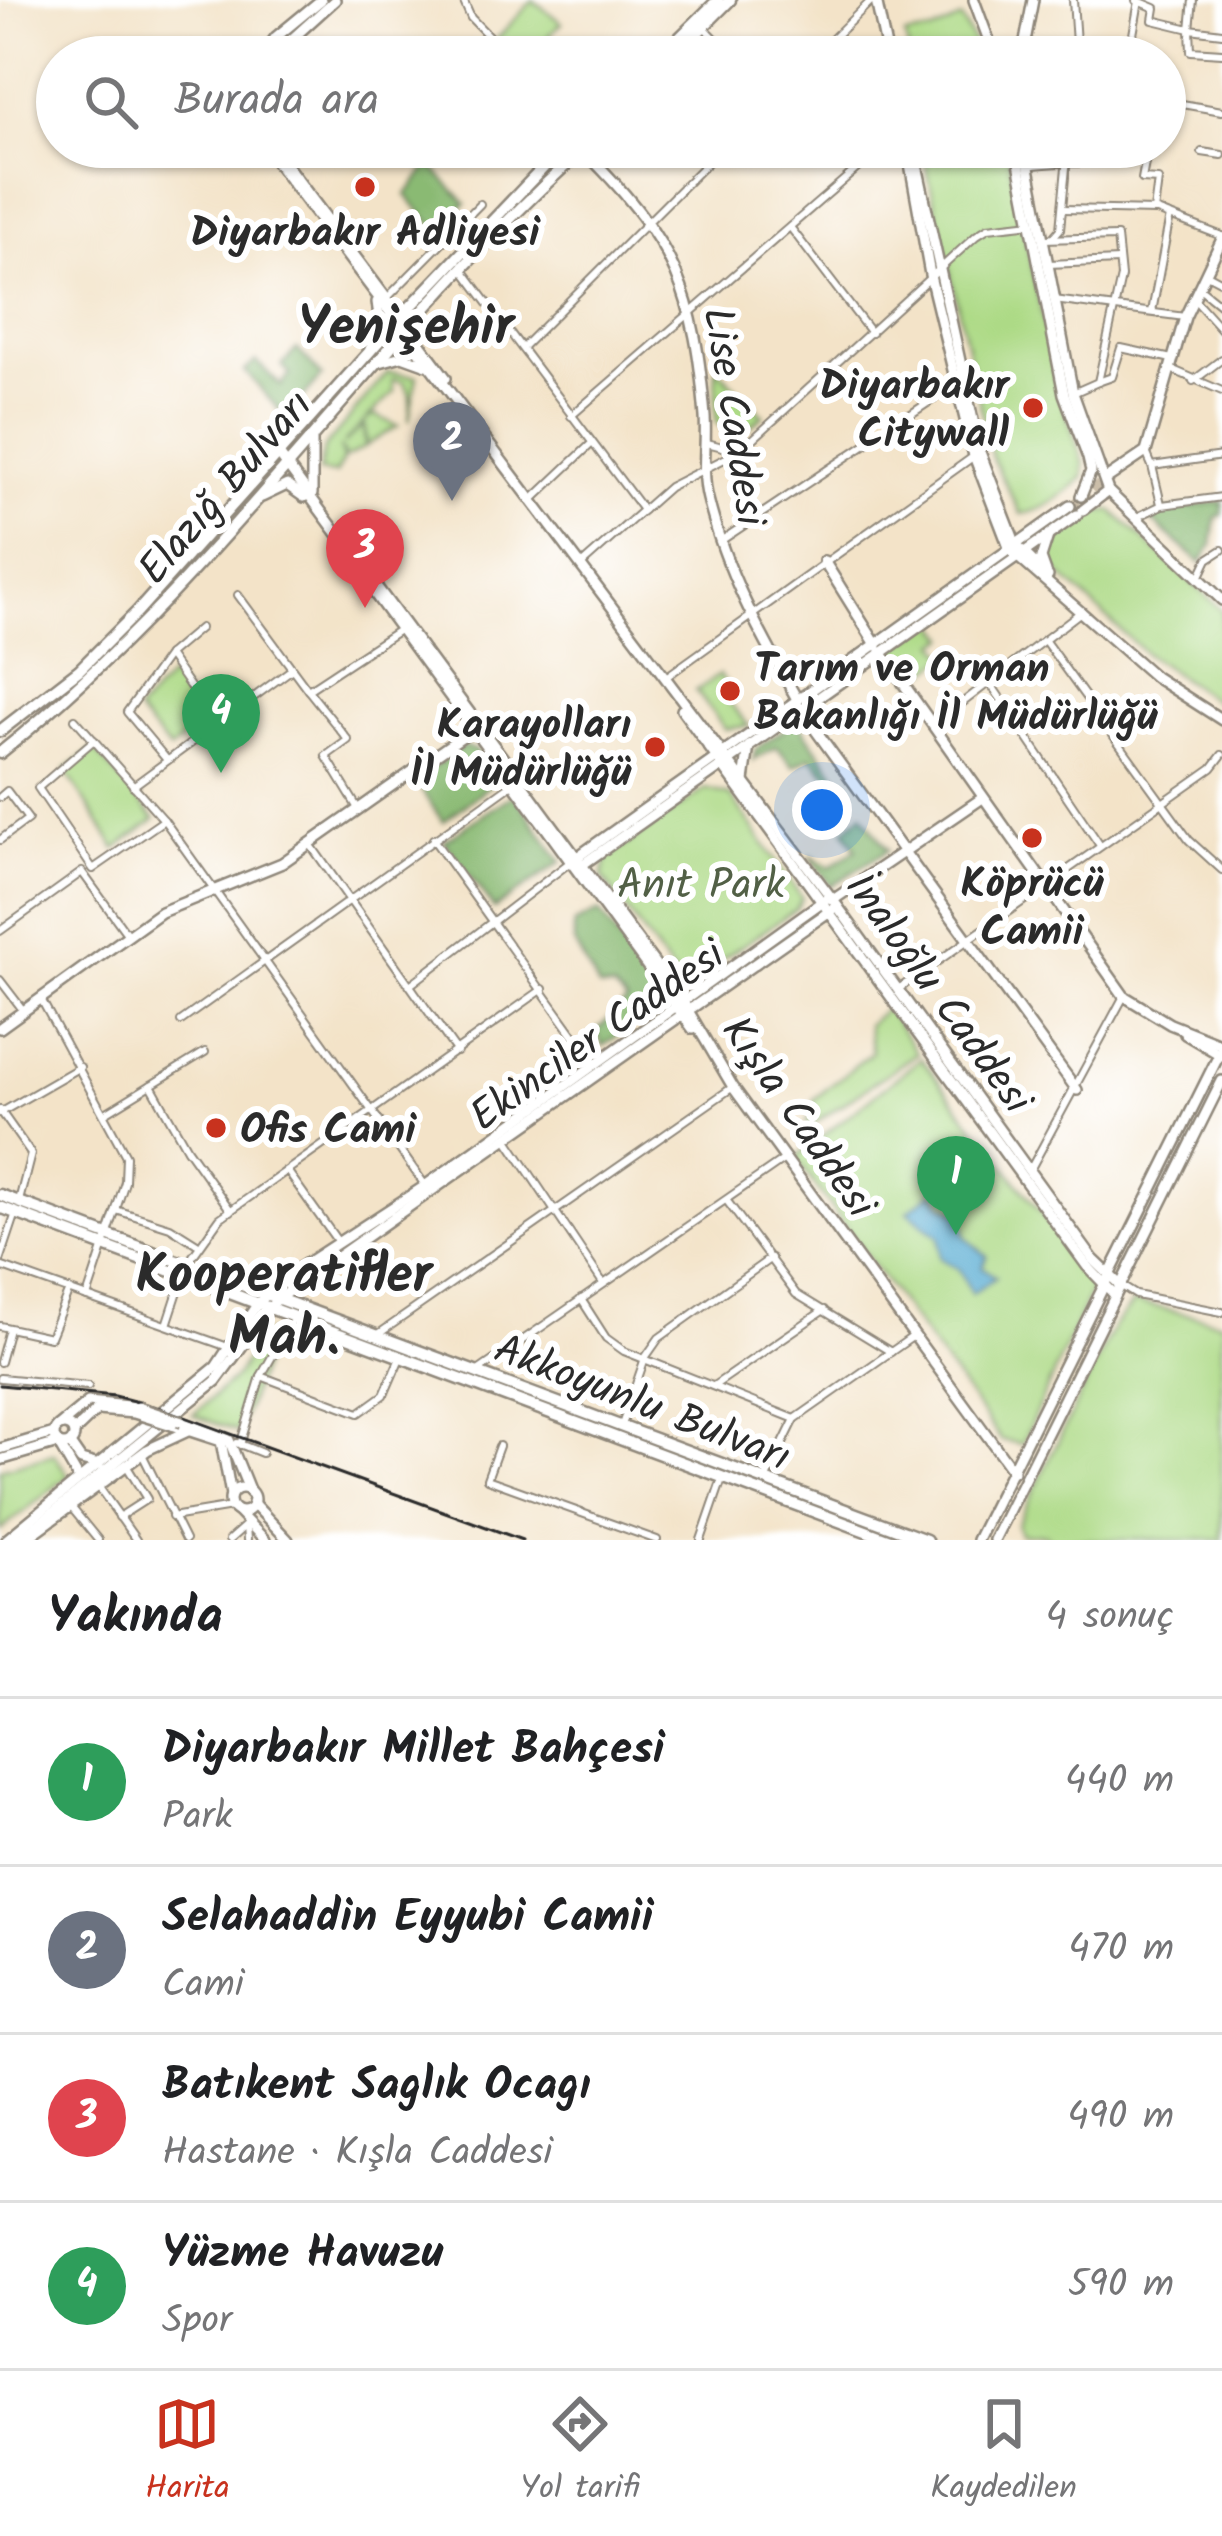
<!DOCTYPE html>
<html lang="tr">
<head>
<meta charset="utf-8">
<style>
  body { margin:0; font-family:Kalam,sans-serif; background:#f2f2f2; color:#202124 }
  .you { position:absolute; left:822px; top:810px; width:42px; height:42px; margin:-30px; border:9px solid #fff; border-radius:50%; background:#1a73e8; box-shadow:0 0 0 18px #1a73e833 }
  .badge { display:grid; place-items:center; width:78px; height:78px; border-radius:50%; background:#c8321e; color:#fff; font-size:39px; font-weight:700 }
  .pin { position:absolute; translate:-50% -99px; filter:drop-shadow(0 3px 6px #0008) }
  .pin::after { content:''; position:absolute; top:63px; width:42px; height:36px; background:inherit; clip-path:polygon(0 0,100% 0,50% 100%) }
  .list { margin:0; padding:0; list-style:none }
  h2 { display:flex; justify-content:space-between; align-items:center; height:156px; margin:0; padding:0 48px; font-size:51px }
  h2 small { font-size:39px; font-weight:400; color:#757577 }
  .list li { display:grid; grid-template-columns:78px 1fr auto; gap:36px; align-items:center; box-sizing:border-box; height:168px; padding:0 48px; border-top:3px solid #e0e0e0 }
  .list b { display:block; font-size:45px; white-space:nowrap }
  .list p { margin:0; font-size:39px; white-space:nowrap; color:#757577 }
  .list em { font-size:39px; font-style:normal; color:#757577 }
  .icon { flex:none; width:66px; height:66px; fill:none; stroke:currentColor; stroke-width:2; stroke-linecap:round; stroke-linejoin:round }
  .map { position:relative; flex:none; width:1222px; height:1540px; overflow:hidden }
  .search { position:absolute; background:#fff; box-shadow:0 3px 9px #0004; left:36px; right:36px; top:36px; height:132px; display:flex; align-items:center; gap:30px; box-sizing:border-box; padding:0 42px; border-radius:66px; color:#757577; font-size:45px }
  .sheet { height:828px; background:#fff }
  nav { display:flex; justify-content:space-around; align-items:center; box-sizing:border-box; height:168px; border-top:3px solid #e0e0e0; background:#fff; font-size:33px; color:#757577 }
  nav a { display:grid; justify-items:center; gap:6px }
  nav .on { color:#c8321e }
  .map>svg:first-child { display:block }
</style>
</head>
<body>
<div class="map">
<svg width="1222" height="1540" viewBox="0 0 1222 1540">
  <rect width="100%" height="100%" fill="#fff"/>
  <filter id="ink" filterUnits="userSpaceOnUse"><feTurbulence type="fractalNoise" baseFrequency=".00833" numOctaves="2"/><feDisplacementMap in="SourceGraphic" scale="24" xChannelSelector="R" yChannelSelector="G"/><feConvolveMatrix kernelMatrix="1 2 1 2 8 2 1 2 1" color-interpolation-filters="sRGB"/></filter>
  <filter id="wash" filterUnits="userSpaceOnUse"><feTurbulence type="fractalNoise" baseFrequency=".004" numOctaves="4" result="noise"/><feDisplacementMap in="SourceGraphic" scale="48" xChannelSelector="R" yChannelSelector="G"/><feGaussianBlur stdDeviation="2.7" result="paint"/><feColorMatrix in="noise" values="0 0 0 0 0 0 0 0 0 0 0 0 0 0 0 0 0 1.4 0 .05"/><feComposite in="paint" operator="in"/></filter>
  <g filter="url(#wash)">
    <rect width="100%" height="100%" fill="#f3e3c8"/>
    <g fill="#adda86" stroke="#6c8258" stroke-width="3">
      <polygon points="533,0 562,23 548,36 575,57 515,57 497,39"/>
      <polygon points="961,19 982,57 910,57 905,36 932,32"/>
      <path d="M 922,147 L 1006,147 L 1057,386 L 1084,464 L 1083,478 C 1064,495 1046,511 1021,514 L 992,458 Z"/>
      <polygon points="716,367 763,415 743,433 729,434 716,422"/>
      <polygon points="388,372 417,376 409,421 411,396 404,382 393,379 394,392 365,421 374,415 398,426 367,445 364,422 343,444 363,426 365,447 345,458 340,447 343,461 335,474 319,472 324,448"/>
      <path d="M 1111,510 L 1222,610 L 1222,706 L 1146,654 L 1051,566 L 1048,551 C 1066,532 1083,511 1111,510 Z"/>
      <polygon points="934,621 948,637 938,643 948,657 913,681 892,649"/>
      <polygon points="719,675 726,683 720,691 749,726 725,729 696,691"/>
      <polygon points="170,676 205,719 170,750 137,712"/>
      <polygon points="94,749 155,819 116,849 65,770"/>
      <polygon points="706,789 730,795 802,898 796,909 690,981 674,975 602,877 607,858"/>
      <polygon points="886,1008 917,1053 809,1127 806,1121 817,1112 813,1100 872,1052 867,1025"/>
      <polygon points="921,1058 1095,1282 1022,1444 1001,1440 795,1158"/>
      <polygon points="1134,1302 1222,1322 1222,1540 1050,1540 1045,1534 1020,1535 1017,1525 1114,1326"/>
      <polygon points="275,1330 238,1432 193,1415 236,1376 260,1336"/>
      <polygon points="54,1454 69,1476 0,1530 0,1469"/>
    </g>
    <g fill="#8aba73" stroke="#5a724f" stroke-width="3">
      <polygon points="430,165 466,203 437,230 406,195"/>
      <polygon points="297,349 322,376 286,418 245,371 256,361 281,386 290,375 282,365"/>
      <polygon points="1222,501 1222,515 1216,517 1212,545 1201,563 1152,521 1157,513"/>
      <polygon points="797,721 836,775 832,779 811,757 793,766 777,747 753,760 756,749"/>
      <polygon points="464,746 477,751 495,781 443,822 415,780"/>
      <polygon points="514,794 561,862 494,909 444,841"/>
      <polygon points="862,814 888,850 831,886 810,856 830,867 856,849 845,830"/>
      <polygon points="599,912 653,989 655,1001 646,1015 603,1046 596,1031 627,1002 614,989 599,988 574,943 574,924"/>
    </g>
    <polygon fill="#55aad1" stroke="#406a7e" stroke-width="3" points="934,1191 943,1204 961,1214 966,1238 987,1256 982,1267 996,1277 972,1294 959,1269 940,1258 939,1237 908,1211"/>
  </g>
  <g filter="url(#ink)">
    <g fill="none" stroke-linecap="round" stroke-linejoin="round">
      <polyline stroke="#cbbea9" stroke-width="9" stroke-dasharray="9 4.5" stroke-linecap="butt" points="1070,506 1106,479"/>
      <g stroke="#8f877a" stroke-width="10">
        <g id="street">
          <polyline points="463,0 471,18 509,57"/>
          <polyline points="1073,0 1077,57"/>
          <polyline points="1136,0 1155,8 1153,20 1190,29 1191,51 1222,53"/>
          <polyline points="1193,0 1190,29 1222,33"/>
          <polyline points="703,26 733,57"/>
          <polyline points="814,57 872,0"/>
          <polyline points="1129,57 1139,1"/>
          <polyline points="1165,101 1222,111"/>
          <polyline points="1148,147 1142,179 1158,180 1154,211"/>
          <polyline points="1202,152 1222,155"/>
          <path d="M 1028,166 C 1055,161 1084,165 1110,160 L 1113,147"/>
          <polyline points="1063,209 1157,211 1222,236"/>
          <polyline points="790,227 871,333"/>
          <polyline points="1053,237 1060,229 1068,147"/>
          <polyline points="1043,239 1117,237 1121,277 1098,382 1073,393"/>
          <polyline points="1048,264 1119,261"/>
          <polyline points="463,270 643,510"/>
          <polyline points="1207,274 1222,282"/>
          <polyline points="1202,290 1222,306"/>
          <polyline points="387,298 480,204"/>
          <polyline points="1054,300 1185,317"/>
          <polyline points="1195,300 1222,330"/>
          <polyline points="1152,312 1170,216"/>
          <polyline points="522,348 723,147"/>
          <polyline points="1171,369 1222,391"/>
          <polyline points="1193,381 1222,359"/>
          <polyline points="1098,382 1112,377 1121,348 1172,359"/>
          <polyline points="571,416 882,147"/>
          <polyline points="707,443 738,451"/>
          <polyline points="1146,452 1152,466 1222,456"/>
          <polyline points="1152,466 1161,504"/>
          <polyline points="532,500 590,445"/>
          <polyline points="1137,517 1162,505 1222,497"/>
          <polyline points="722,540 956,384"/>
          <polyline points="581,565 669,487 740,451 977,235 988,228 1032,223"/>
          <polyline points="1199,578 1208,559 1222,550"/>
          <polyline points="238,595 308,690 399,630"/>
          <polyline points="200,628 168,655 216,724"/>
          <polyline points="1045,641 1189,840 1222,870"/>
          <polyline points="666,677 977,454"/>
          <polyline points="990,683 1099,844"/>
          <polyline points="308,690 348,740 326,756 357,807"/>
          <polyline points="75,719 164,820 425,1185"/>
          <polyline points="932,726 1082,611"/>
          <polyline points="94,740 38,788 93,869 164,820"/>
          <polyline points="167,760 127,712 168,655"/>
          <polyline points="133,786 292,669"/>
          <polyline points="0,797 7,791 28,819 0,840"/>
          <polyline points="433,839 595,1065"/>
          <polyline points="310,844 457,1052"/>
          <polyline points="0,931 82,872 127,934"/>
          <polyline points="0,980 23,1010"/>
          <polyline points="410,985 569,863"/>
          <polyline points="897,990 1212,768 1222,755"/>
          <polyline points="41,999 126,1156 125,1182 87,1297"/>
          <polyline points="181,1021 515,782"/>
          <polyline points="151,1085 187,1149 231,1211"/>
          <polyline points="0,1110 31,1154 19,1201"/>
          <polyline points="107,1112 205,1052"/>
          <polyline points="0,1113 80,1067"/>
          <polyline points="506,1138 603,1283"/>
          <polyline points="1030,1170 1124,996"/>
          <polyline points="288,1172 338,1242"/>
          <polyline points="727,1201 796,1294 891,1352"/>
          <polyline points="116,1210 170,1227 197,1244"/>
          <polyline points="0,1261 16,1213"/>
          <polyline points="188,1263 220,1218 543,989"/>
          <polyline points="0,1266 228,1347"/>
          <polyline points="1120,1285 1136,1295 1222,1312"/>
          <polyline points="581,1299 606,1338 624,1351 795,1419"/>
          <polyline points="167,1325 183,1276"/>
          <polyline points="0,1326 50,1337 69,1290"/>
          <polyline points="377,1335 733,1087"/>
          <polyline points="0,1362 9,1329"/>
          <polyline points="478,1371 786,1158"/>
          <polyline points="261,1376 359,1413 384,1395 400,1358"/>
          <polyline points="0,1378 88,1386"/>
          <polyline points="715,1385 824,1310"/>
          <polyline points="621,1428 645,1358 659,1338 771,1258"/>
          <polyline points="237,1443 262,1453"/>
          <polyline points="240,1445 261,1376 294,1318"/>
          <polyline points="499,1446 487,1479 657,1540"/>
          <polyline points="142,1454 185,1540"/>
          <polyline points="765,1480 795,1419 915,1335"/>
          <polyline points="98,1486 136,1540"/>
          <polyline points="71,1507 98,1540"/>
          <polyline points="119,1517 147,1499 126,1465"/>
          <polyline points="172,1517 232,1507"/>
          <polyline points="246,1525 247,1540"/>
          <polyline points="229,1540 246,1525"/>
          <polyline points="701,1540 722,1479"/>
        </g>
      </g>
      <g stroke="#8f877a" stroke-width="14">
        <g id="secondary">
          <polyline points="876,0 888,57"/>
          <polyline points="974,0 995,57"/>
          <polyline points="261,57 276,37 321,0"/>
          <polyline points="272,57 335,0"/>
          <polyline points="1022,57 1033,0"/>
          <polyline points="265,147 830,896 1093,1259 1120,1285"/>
          <polyline points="273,147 446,378"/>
          <polyline points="907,147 931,280 974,456 1010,550 1155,677 1222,720"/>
          <polyline points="913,147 980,452 1016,545 1048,576"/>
          <polyline points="1016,147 1064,394 1088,458 1091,471 1081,496"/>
          <polyline points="1025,147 1073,393 1108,491 1222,600"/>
          <path d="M 588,155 C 676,243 695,294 705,417 C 707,445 701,472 708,499 C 726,573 761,635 798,701"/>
          <polyline points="370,349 380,324 377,302"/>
          <polyline points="380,362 402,356 427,365"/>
          <polyline points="278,453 683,1002 733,1087 1013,1471"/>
          <polyline points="1106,479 1146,452 1185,317 1222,239"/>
          <polyline points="312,494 312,439"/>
          <polyline points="262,497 287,485 304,497"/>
          <polyline points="1083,510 1108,491"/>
          <polyline points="342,549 693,1029"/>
          <polyline points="824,561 877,646"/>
          <polyline points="1046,572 1041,558 1048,536"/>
          <polyline points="881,652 1124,996 1170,1024 1222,1045"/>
          <polyline points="682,710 1087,1266 1115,1295"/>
          <polyline points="801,710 1077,1090"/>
          <polyline points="744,781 749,746"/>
          <polyline points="573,860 1070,506"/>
          <polyline points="579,867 1077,515"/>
          <polyline points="833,900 981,799"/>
          <polyline points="0,1028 161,912 282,863 474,728"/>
          <polyline points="1185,1034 1222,1056"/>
          <polyline points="182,1422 229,1440 250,1492"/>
          <circle cx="64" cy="1435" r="10"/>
          <polyline points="172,1425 221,1441 231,1495"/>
          <polyline points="58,1427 88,1402 138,1407"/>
          <polyline points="74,1432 97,1410 134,1413"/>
          <polyline points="70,1444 81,1460 99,1465"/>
          <polyline points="0,1449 54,1433"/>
          <polyline points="0,1460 58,1443 79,1479"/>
          <circle cx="242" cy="1500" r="12"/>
          <polyline points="253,1503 288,1540"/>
          <polyline points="238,1512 265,1540"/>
          <polyline points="30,1536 147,1450 188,1431"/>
          <polyline points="6,1540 216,1367 258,1303 287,1276 425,1186 830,896"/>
          <polyline points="19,1540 216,1381 276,1300 837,906"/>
          <polyline points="977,1540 1222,1049"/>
          <polyline points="994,1540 1222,1081"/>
        </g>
      </g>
      <g stroke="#8f877a" stroke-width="15">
        <g id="primary">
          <polyline points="660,57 718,0"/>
          <polyline points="673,57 730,0"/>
          <polyline points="0,731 79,670 138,611 396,322 563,147"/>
          <path d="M 0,753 C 222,577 375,334 586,147"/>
          <polyline points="0,1195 926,1540"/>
          <polyline points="0,1207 890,1540"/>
        </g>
      </g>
      <use href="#street" stroke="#fff" stroke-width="6"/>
      <use href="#secondary" stroke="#fff" stroke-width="9"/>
      <use href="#primary" stroke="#fff" stroke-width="10"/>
      <polyline stroke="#2b2b2b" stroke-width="3" points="0,1385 115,1396 160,1408 522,1540"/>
      <g stroke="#8f877a" stroke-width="14" stroke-linecap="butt">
        <g id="secondary-bridge">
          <polyline points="138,1407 182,1422"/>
          <polyline points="134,1413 172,1425"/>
        </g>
      </g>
      <use href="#secondary-bridge" stroke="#fff" stroke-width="9"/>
    </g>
  </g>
  <g fill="#c8321e" stroke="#fff" stroke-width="4.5">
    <circle cx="365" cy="187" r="12"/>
    <circle cx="1033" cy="408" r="12"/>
    <circle cx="730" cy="691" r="12"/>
    <circle cx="655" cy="747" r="12"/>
    <circle cx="1032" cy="838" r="12"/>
    <circle cx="216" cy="1128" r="12"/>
  </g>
  <g text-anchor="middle" stroke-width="12" stroke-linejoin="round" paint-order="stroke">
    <g font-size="42" font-weight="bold" fill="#2b2b2b" stroke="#fff">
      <text x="365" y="246">Diyarbakır Adliyesi</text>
      <text x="1009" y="399" text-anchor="end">Diyarbakır<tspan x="1009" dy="48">Citywall</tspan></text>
      <text x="754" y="682" text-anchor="start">Tarım ve Orman<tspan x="754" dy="48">Bakanlığı İl Müdürlüğü</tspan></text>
      <text x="631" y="738" text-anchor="end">Karayolları<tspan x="631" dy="48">İl Müdürlüğü</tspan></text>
      <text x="1032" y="897">Köprücü<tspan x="1032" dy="48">Camii</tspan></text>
      <text x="240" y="1143" text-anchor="start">Ofis Cami</text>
    </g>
    <g font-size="42" fill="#2b2b2b" stroke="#fff">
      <text transform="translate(736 416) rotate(81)" y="15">Lise Caddesi</text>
      <text transform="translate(224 486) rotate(-49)" y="15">Elazığ Bulvarı</text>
      <text transform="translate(940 992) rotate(54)" y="15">İnaloğlu Caddesi</text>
      <text transform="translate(596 1034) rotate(-35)" y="15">Ekinciler Caddesi</text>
      <text transform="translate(800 1116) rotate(55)" y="15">Kışla Caddesi</text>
      <text transform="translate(643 1401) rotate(21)" y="15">Akkoyunlu Bulvarı</text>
    </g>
    <g font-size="42" fill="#526046" stroke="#fff">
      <text x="701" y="898">Anıt Park</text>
    </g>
    <g font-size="54" font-weight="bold" fill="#2b2b2b" stroke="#fff">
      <text x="406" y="344">Yenişehir</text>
      <text x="284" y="1292">Kooperatifler<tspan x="284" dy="62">Mah.</tspan></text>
    </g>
  </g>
</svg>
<div class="you"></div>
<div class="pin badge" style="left:956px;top:1235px;background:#2e9e5b">1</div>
<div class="pin badge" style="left:452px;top:501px;background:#6b7280">2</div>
<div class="pin badge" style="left:365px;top:608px;background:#e0444e">3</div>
<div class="pin badge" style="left:221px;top:773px;background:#2e9e5b">4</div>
<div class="search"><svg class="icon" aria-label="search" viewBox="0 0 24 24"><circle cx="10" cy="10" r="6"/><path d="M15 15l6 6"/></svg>Burada ara</div>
</div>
<section class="sheet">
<h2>Yakında<small>4 sonuç</small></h2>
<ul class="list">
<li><span class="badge" style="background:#2e9e5b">1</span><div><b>Diyarbakır Millet Bahçesi</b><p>Park</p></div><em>440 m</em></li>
<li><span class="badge" style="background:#6b7280">2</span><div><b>Selahaddin Eyyubi Camii</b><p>Cami</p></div><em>470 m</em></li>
<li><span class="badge" style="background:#e0444e">3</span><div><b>Batıkent Saglık Ocagı</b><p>Hastane · Kışla Caddesi</p></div><em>490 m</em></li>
<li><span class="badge" style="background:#2e9e5b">4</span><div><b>Yüzme Havuzu</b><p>Spor</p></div><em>590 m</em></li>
</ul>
</section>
<nav>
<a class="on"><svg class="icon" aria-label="map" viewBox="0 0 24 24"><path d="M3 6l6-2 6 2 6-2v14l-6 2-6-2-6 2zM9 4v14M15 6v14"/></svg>Harita</a>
<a><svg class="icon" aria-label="directions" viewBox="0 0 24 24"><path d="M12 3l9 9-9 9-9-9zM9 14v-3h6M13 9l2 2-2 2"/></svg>Yol tarifi</a>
<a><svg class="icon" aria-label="saved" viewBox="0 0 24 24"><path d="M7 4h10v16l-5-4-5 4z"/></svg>Kaydedilen</a>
</nav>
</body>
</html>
